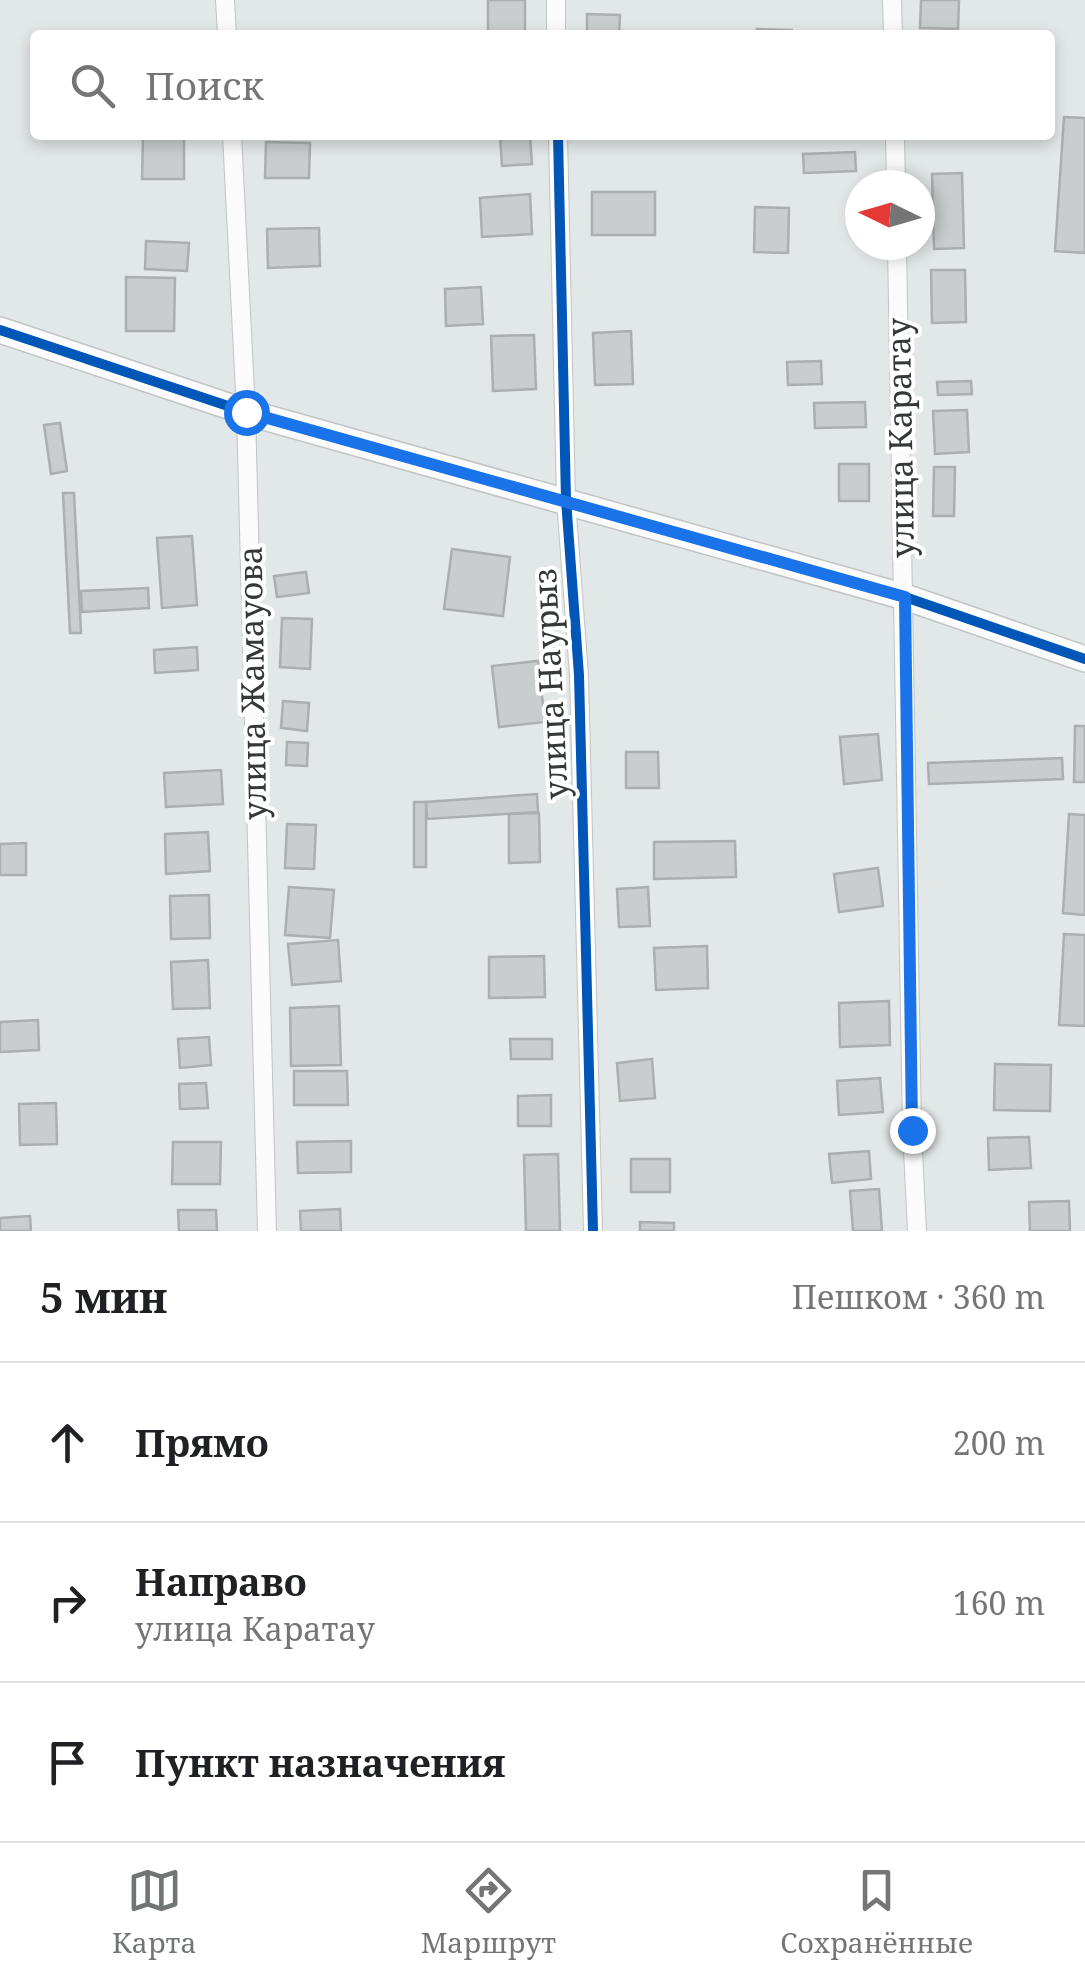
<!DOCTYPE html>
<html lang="ru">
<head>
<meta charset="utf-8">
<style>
  body { margin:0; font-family:"Noto Serif",serif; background:#f6f6f6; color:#202124 }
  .compass { position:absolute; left:845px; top:170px; width:90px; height:90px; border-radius:50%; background:#fff; box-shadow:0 5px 15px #0003; rotate:275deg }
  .stop { position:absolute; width:30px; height:30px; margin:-22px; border:8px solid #1a73e8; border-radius:50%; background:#fff }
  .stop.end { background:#1a73e8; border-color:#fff; box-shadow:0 2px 10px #0008 }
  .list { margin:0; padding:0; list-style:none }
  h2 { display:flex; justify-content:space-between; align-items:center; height:130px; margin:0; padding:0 40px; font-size:42px }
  h2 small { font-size:32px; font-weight:400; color:#757577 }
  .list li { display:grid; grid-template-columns:65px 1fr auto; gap:30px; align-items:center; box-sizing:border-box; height:160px; padding:0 40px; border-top:2px solid #e0e0e0 }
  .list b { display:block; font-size:38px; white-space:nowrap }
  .list p { margin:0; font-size:32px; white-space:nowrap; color:#757577 }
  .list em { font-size:32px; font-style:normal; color:#757577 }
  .icon { flex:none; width:55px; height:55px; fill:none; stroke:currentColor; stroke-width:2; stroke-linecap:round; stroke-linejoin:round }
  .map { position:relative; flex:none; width:1085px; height:1231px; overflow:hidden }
  .search { position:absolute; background:#fff; box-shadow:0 5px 15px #0003; left:30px; right:30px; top:30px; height:110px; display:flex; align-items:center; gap:25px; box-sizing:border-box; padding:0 35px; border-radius:10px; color:#757577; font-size:38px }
  .sheet { height:610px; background:#fff }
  nav { display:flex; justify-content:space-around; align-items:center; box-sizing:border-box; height:140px; border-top:2px solid #e0e0e0; background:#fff; font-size:28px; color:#757577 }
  nav a { display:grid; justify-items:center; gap:5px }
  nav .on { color:#717575 }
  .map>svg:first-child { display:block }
</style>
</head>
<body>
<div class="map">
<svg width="1085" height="1231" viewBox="0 0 1085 1231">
  <rect width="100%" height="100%" fill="#e2e7e7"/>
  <g fill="#c9cdcd" stroke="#abafaf" stroke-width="2.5">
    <rect x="488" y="0" width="37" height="32"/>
    <polygon points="921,0 959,0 958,29 920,28"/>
    <polygon points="587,14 620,15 619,35 587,35"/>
    <polygon points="757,29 792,30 792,35 757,35"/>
    <polygon points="1064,117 1085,118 1085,253 1055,251"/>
    <polygon points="500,135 530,135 532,164 502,166"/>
    <polygon points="143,136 184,137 184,179 142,179"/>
    <polygon points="266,142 310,143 309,178 265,178"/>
    <polygon points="855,152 856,171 804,173 803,154"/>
    <polygon points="962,173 964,248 934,249 932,174"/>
    <rect x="592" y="192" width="63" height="43"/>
    <polygon points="530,194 532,234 482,237 480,198"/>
    <polygon points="755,207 789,208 788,253 754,252"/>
    <polygon points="319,228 320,266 268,268 267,229"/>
    <polygon points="146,241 189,243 187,271 145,269"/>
    <polygon points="931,270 965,270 966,322 932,323"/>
    <polygon points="126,277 175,278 174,331 126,331"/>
    <polygon points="481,287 483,324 446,326 445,289"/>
    <polygon points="631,331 633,384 595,385 593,333"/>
    <polygon points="534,335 536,389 493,391 491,336"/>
    <polygon points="821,361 822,384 788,385 787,362"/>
    <polygon points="971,381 972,394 938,395 937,382"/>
    <polygon points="865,402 866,427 815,428 814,403"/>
    <polygon points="967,410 969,452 935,454 933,411"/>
    <polygon points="60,423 67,471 51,474 44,425"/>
    <rect x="839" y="464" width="30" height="37"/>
    <polygon points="934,467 955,467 954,516 933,516"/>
    <polygon points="63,493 74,493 81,633 70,633"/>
    <polygon points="192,536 197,605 162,608 157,538"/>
    <polygon points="452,549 510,557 503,616 444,609"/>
    <polygon points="306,572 309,593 277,597 274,576"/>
    <polygon points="148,588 149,608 82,612 81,591"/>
    <polygon points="282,618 312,619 310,669 280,667"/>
    <polygon points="197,647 198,670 155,673 154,650"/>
    <polygon points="538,661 545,722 499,727 492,666"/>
    <polygon points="283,701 309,703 307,731 281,728"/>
    <polygon points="1075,726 1085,726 1085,782 1074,782"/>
    <polygon points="878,734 882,780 844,784 840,737"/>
    <polygon points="287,742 308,743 307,766 286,765"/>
    <polygon points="626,752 658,752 659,788 626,788"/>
    <polygon points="1062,758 1063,779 929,784 928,763"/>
    <polygon points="221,770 223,804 166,807 164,773"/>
    <polygon points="537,794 538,812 427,819 426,802"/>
    <rect x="414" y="802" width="12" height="65"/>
    <polygon points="539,813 540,862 509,863 509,814"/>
    <polygon points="1069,814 1085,815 1085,915 1063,913"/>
    <polygon points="287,824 316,825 314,869 285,868"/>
    <polygon points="208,832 210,871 166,874 165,834"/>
    <polygon points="735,841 736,877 654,879 654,842"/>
    <polygon points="26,843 26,875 0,875 0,844"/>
    <polygon points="878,868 883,906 839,912 834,874"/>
    <polygon points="289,887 334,890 330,938 285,935"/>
    <polygon points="648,887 650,926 619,927 617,889"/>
    <polygon points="209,895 210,938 171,939 170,896"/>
    <polygon points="1064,934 1085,935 1085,1026 1059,1025"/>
    <polygon points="338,940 341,981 292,985 288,944"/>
    <polygon points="707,946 708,988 656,990 654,948"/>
    <polygon points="544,956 545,997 489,998 489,957"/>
    <polygon points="208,960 210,1008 173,1009 171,962"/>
    <polygon points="889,1001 890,1045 840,1047 839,1003"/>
    <polygon points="339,1006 341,1065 291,1066 290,1008"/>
    <polygon points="38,1020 39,1050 0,1052 0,1022"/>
    <polygon points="209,1037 211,1065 180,1068 178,1039"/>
    <polygon points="510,1039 552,1039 552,1059 511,1059"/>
    <polygon points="652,1059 655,1098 620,1101 617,1063"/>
    <polygon points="995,1064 1051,1065 1050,1111 994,1110"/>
    <polygon points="294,1071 347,1071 348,1105 294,1105"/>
    <polygon points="880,1078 883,1112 839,1115 837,1081"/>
    <polygon points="206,1083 208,1108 180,1109 179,1084"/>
    <polygon points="551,1095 551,1126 518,1126 518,1096"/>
    <polygon points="56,1103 57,1144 20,1145 19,1104"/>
    <polygon points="1029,1137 1031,1168 989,1170 988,1138"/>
    <polygon points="351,1141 351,1172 298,1173 297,1142"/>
    <polygon points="173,1142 221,1142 220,1184 172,1184"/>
    <polygon points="869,1151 871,1179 832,1183 829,1154"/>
    <polygon points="558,1154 560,1231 526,1231 524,1155"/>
    <rect x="631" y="1159" width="39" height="33"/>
    <polygon points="879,1189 882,1231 853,1231 850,1191"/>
    <polygon points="1069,1201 1070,1231 1030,1231 1029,1202"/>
    <polygon points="340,1209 341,1231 301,1231 300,1211"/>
    <polygon points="178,1210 216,1210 217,1231 179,1231"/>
    <polygon points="30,1216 31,1231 0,1231 0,1218"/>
    <polygon points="640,1222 674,1223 674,1231 640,1231"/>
  </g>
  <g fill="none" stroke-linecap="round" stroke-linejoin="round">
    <g stroke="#c0c4c4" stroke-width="20">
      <g id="street">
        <polyline points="225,0 227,35"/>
        <polyline points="556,0 556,35"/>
        <polyline points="892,0 893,35"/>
        <polyline points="232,135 246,412 267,1231"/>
        <polyline points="558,135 566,500 579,675 593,1231"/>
        <polyline points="895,135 896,185"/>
        <polyline points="897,245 912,1130 917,1231"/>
      </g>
    </g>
    <g stroke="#c0c4c4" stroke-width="28">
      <polyline id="secondary" points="0,330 246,412 905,597 1085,659"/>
    </g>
    <use href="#street" stroke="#fbfbfb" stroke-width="18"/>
    <use href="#secondary" stroke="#fbfbfb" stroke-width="25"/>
    <g stroke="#fff" stroke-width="16">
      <g id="cycleway">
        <polyline points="558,135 566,500 579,675 593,1231"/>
        <polyline points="0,330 246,412 905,597 1085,659"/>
      </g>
    </g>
    <use href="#cycleway" stroke="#0057b8" stroke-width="10"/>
  </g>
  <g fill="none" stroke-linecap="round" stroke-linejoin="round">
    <polyline stroke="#1a73e8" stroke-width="12" points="246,412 905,597 912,1130"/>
  </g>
  <g text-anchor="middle" stroke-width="8" stroke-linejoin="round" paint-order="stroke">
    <g font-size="32" fill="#343837" stroke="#fff">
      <text transform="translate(901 438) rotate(-91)" y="11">улица Каратау</text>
      <text transform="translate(253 683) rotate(-91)" y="11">улица Жамауова</text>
      <text transform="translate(551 684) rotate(-93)" y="11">улица Наурыз</text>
    </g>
  </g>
</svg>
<svg class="compass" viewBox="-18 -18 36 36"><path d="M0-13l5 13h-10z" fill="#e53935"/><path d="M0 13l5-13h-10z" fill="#757577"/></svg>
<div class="stop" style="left:246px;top:412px"></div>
<div class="stop end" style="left:912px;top:1130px"></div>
<div class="search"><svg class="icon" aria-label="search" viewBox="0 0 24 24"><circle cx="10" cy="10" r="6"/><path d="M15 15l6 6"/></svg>Поиск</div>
</div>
<section class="sheet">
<h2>5 мин<small>Пешком · 360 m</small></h2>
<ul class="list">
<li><svg class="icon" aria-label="ahead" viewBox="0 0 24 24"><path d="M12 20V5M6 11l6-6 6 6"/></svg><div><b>Прямо</b></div><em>200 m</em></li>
<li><svg class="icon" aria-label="right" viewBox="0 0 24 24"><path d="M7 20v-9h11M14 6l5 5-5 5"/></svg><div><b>Направо</b><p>улица Каратау</p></div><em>160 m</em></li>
<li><svg class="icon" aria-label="arrive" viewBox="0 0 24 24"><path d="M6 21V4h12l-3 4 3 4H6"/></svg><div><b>Пункт назначения</b></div></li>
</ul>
</section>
<nav>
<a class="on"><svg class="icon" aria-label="map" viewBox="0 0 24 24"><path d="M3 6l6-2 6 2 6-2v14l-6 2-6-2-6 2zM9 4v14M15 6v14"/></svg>Карта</a>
<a><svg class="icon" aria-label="directions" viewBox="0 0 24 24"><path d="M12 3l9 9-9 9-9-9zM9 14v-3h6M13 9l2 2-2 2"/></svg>Маршрут</a>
<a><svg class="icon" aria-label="saved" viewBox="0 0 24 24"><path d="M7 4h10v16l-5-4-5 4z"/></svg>Сохранённые</a>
</nav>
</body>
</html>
